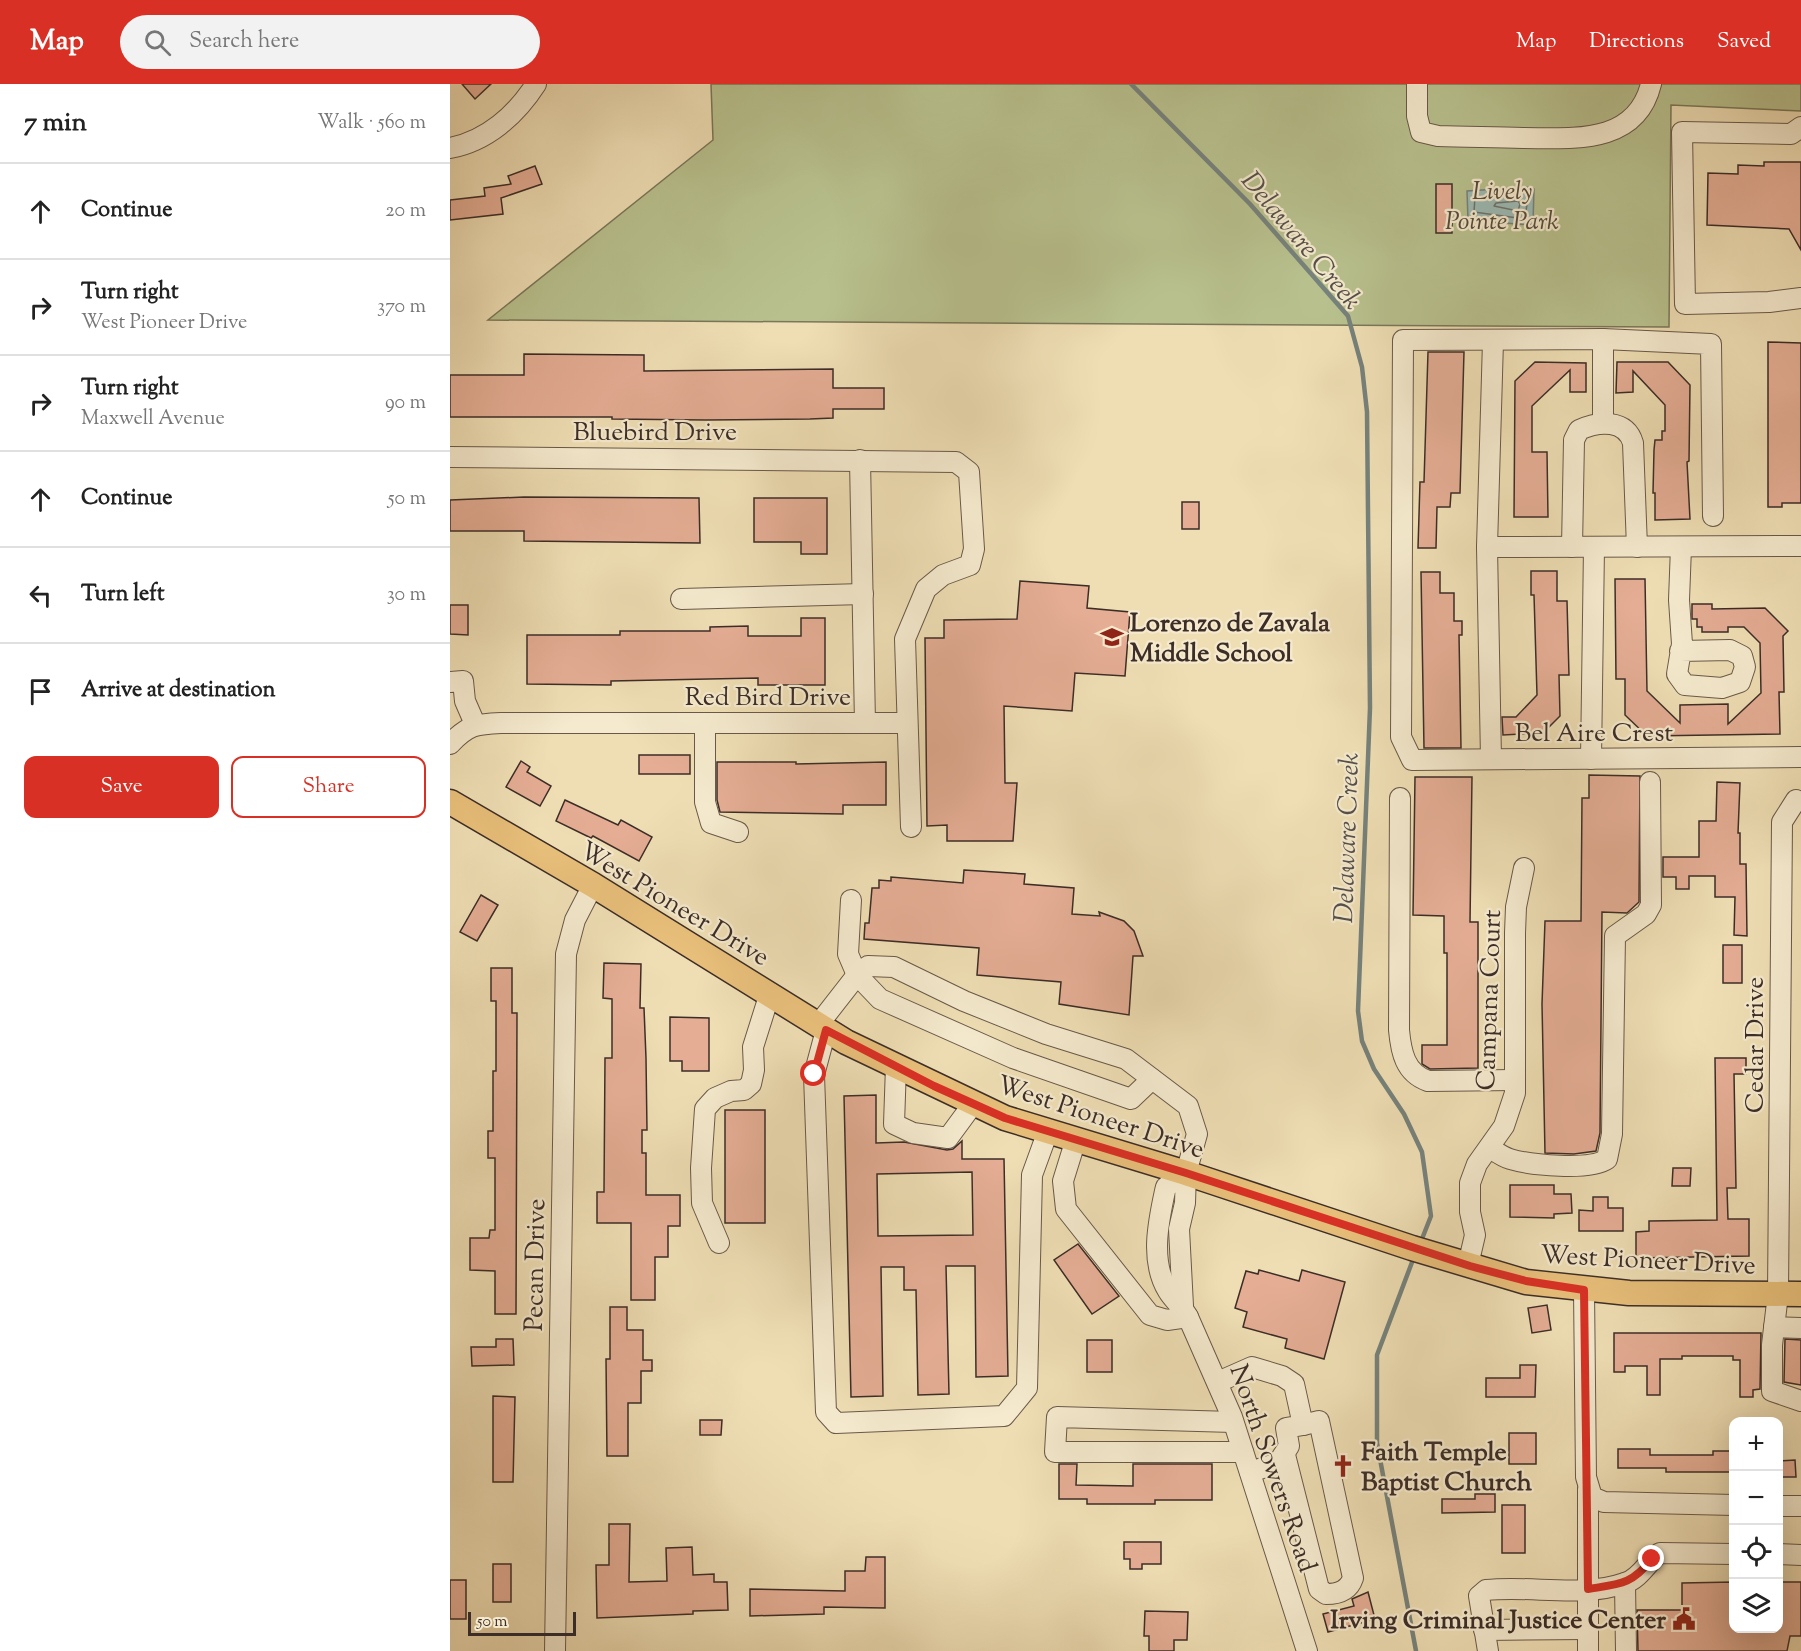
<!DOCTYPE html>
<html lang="en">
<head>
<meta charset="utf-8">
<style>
  body { margin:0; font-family:"Sorts Mill Goudy",serif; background:#f2f2f2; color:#222 }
  .controls { position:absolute; right:18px; bottom:18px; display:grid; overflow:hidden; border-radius:12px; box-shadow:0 6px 24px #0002 }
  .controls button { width:54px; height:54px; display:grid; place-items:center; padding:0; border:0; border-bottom:2px solid #e0e0e0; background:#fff; color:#222; font:30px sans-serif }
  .scale { position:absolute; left:18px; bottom:15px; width:108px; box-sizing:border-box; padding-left:6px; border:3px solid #3c2d27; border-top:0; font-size:16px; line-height:21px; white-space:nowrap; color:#3c2d27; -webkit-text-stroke:4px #f5eace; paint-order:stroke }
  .stop { position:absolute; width:18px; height:18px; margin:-14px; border:4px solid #d93025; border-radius:50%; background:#fff }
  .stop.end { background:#d93025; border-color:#fff; box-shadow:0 2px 6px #0008 }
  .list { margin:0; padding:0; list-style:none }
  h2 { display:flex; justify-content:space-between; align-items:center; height:78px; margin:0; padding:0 24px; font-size:26px }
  h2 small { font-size:20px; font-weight:400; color:#767676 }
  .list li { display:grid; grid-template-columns:39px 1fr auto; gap:18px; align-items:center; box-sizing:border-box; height:96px; padding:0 24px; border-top:2px solid #e0e0e0 }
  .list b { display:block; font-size:22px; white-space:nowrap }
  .list p { margin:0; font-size:20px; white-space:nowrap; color:#767676 }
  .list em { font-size:20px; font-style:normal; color:#767676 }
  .actions { display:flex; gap:12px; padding:18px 24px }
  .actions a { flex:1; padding:14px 0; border:2px solid #d93025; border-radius:12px; text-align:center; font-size:21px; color:#d93025 }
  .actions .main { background:#d93025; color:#fff }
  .icon { flex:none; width:33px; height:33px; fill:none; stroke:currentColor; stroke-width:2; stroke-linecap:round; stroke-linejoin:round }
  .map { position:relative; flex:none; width:1351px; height:1567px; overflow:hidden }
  header { display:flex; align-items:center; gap:36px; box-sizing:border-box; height:84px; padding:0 30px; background:#d93025; color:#fff }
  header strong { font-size:28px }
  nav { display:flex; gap:33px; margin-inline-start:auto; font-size:21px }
  .search { width:420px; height:54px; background:#f2f2f2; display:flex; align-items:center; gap:15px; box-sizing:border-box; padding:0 21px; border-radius:33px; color:#767676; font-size:22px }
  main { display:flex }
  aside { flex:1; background:#fff }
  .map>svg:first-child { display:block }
</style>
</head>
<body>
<header>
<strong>Map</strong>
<div class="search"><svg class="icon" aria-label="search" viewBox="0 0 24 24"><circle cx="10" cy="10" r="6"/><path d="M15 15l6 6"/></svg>Search here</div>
<nav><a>Map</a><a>Directions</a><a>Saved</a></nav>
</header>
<main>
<aside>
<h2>7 min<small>Walk · 560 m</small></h2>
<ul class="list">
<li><svg class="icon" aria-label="ahead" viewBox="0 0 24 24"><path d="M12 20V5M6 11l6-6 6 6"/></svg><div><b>Continue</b></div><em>20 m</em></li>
<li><svg class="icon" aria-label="right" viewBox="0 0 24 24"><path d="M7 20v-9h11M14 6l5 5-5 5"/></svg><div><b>Turn right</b><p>West Pioneer Drive</p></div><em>370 m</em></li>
<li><svg class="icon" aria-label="right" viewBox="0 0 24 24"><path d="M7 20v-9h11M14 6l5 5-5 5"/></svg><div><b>Turn right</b><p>Maxwell Avenue</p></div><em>90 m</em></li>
<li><svg class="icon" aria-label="ahead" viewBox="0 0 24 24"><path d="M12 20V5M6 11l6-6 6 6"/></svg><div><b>Continue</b></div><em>50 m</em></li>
<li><svg class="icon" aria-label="left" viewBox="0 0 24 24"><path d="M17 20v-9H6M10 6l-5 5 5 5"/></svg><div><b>Turn left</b></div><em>30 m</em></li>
<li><svg class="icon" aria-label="arrive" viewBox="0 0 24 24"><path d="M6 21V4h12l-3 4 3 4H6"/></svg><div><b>Arrive at destination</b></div></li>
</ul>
<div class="actions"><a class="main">Save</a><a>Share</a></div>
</aside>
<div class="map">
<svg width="1351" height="1567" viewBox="0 0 1351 1567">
  <rect width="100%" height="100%" fill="#efdeb4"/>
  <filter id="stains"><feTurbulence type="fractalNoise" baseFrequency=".00333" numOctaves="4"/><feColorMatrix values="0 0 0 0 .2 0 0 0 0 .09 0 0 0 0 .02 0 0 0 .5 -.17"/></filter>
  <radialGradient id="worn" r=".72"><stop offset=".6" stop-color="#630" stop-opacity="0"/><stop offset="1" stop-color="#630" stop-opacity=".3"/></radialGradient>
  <polygon fill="#b8c18e" stroke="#7a775a" stroke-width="1.5" points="261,0 1351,0 1351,27 1221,21 1219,243 38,236 263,56"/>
  <polygon fill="#9cbbb5" stroke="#76827c" stroke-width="1.5" points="1081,103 1084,105 1083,139 1080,141 1018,136 1017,107"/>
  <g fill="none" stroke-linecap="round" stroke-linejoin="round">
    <g stroke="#6c746e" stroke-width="1.5">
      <polygon points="1076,109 1078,112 1075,135 1024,128 1025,113"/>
      <polygon points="1068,117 1070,120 1068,127 1044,122 1046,119"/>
    </g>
    <g stroke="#76827c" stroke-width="4.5">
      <polyline points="681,0 800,120 898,232 912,283 917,328 920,624 908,927 912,957 924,985 954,1030 972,1068 981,1132 970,1160"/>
      <polyline points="964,1173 927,1271 927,1359 966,1567"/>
    </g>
  </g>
  <g fill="#e4ad94" stroke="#3c2d27" stroke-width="1.5" fill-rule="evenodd">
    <polygon points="12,0 41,0 25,15"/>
    <polygon points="1314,78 1351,78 1351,166 1339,145 1257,141 1258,89 1288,90 1288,81 1314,82"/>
    <polygon points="85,82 92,100 51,114 53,130 0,136 0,116 35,112 34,104 61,100 58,92"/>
    <rect x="986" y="100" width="16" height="49"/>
    <polygon points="1318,258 1351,259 1351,419 1332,419 1332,423 1318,423"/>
    <polygon points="978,268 1014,268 1010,409 1001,409 1000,423 987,423 986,464 968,464 970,398 974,398"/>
    <polygon points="74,270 194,271 194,287 383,285 383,304 434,304 434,325 383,325 383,334 360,335 256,336 162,335 162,333 0,333 0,291 74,291"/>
    <polygon points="1085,278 1136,279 1136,308 1120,308 1120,286 1082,322 1082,368 1097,368 1098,433 1064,433 1065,297"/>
    <polygon points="1167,278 1218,278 1240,301 1239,377 1237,378 1240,435 1205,436 1205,409 1203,409 1204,366 1205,356 1212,356 1212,347 1215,347 1215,321 1183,287 1183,308 1166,309"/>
    <polygon points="74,413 249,414 250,459 74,457 74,447 0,447 0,416"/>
    <polygon points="304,414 377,414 377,470 351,470 351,458 304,458"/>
    <rect x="732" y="418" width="17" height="27"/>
    <polygon points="1081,487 1107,487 1107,517 1117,517 1119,591 1109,591 1110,632 1093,649 1053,651 1052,633 1066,633 1087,611 1084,511 1081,511"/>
    <polygon points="971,488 990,488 990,509 1004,509 1004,537 1012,537 1012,551 1009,551 1011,664 974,664"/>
    <polygon points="1165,495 1195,495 1197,607 1230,639 1230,621 1278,620 1278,640 1311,609 1310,559 1294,543 1278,543 1278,548 1252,548 1252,543 1247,543 1247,535 1242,535 1242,520 1262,520 1262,525 1315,524 1338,547 1333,552 1334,608 1329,608 1330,650 1197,652 1175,631 1175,595 1166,595"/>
    <polygon points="570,497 639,502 637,524 680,528 675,592 625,589 622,627 554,622 555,699 567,699 563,757 497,757 497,741 477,742 475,554 494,554 494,536 567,535"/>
    <polygon points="0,521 18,521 18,551 0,550"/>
    <polygon points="351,534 375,534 375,601 308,601 308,594 161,597 161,601 77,600 77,551 170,551 170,547 260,547 260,543 298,542 298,552 351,552"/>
    <rect x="189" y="671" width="51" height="19"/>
    <polygon points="71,677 80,683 77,688 101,702 90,722 56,703"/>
    <polygon points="267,678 346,678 346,680 436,678 436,721 393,721 393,730 270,728 267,716"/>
    <polygon points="1139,691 1190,692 1189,818 1177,829 1152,828 1150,1049 1146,1067 1124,1070 1095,1069 1092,920 1095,837 1131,837 1132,714 1139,714"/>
    <polygon points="965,693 1022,693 1020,838 1028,838 1028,984 980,985 972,980 972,961 997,961 997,869 994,869 994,832 963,831"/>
    <polygon points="1267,698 1290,699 1288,749 1290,749 1290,780 1296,780 1297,852 1284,851 1285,813 1265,813 1265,792 1239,792 1239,805 1226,805 1226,793 1213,793 1213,773 1249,773 1249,737 1266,737"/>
    <polygon points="115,716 168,741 171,736 202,753 189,777 143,752 141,754 106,737"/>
    <polygon points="514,786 575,790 574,800 624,804 622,830 650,832 649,828 674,837 684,847 693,872 683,872 679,931 609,920 611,898 527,891 529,864 414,855 415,839 419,839 422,804 429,804 429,796 441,797 441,793 513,799"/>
    <polygon points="31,811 48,821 27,857 10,848"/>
    <rect x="1273" y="861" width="19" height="38"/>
    <polygon points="154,879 191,880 190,924 194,924 196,974 197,1046 192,1046 192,1069 196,1069 196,1111 230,1111 230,1142 218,1142 218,1173 205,1173 205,1216 181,1216 181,1139 147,1139 147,1108 154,1108 155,974 162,974 162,915 153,914"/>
    <polygon points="41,884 62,884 62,929 67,929 66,1230 45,1230 45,1187 20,1186 20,1154 39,1154 40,1146 45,1146 45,1074 38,1074 38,1047 43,1047 43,987 46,987 46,917 41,917"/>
    <polygon points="220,933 259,934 259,987 232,987 232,977 220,977"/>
    <polygon points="1265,974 1296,974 1296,990 1284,990 1286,1104 1277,1104 1278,1135 1299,1135 1299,1172 1186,1174 1186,1148 1199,1147 1199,1137 1267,1136"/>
    <path d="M 426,1011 L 426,1059 L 454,1058 L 497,1066 L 503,1065 L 512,1057 L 512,1075 L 554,1075 L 558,1292 L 526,1293 L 525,1182 L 496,1182 L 499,1310 L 468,1311 L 466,1206 L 454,1206 L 454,1183 L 431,1183 L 433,1312 L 401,1313 L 394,1012 ZM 522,1088 L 523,1151 L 428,1152 L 427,1090 Z"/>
    <rect x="275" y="1026" width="40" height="113"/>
    <polygon points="1223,1084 1241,1084 1240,1102 1222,1102"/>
    <polygon points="1060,1101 1104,1101 1104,1110 1121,1110 1122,1129 1104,1130 1104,1134 1060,1133"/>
    <polygon points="1143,1113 1158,1113 1158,1124 1173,1124 1173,1147 1129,1147 1129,1126 1143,1127"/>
    <polygon points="628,1160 669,1212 642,1230 604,1176"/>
    <polygon points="809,1186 849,1197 852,1186 895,1198 874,1275 835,1264 837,1255 793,1243 797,1228 785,1224 796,1187 808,1190"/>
    <polygon points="1097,1221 1101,1246 1082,1249 1078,1224"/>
    <polygon points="160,1223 177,1223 177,1246 193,1246 193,1276 202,1276 202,1287 191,1287 191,1319 178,1319 178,1372 157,1372 156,1275 160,1275"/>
    <polygon points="1164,1249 1311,1249 1310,1305 1303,1306 1303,1313 1290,1313 1290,1276 1283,1276 1283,1272 1232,1272 1232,1275 1210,1275 1210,1311 1197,1311 1197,1282 1175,1282 1175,1288 1164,1288"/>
    <polygon points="46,1255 63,1255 64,1281 22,1282 21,1263 46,1263"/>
    <polygon points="1335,1255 1351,1256 1351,1301 1334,1298"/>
    <rect x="637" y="1256" width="25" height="32"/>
    <polygon points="1070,1281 1086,1281 1085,1313 1036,1313 1036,1294 1070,1294"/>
    <polygon points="43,1312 65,1313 63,1398 43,1398"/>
    <polygon points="250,1336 272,1336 271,1351 250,1351"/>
    <rect x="1059" y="1349" width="27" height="31"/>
    <polygon points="1168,1365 1200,1365 1200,1371 1263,1371 1263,1367 1284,1367 1284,1388 1216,1388 1216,1384 1168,1384"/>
    <polygon points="1345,1376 1346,1393 1329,1393 1329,1377"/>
    <polygon points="609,1380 627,1380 626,1401 683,1402 683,1380 762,1380 762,1416 705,1416 705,1420 637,1420 637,1415 609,1415"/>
    <polygon points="1025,1410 1045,1410 1045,1428 992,1429 992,1415 1025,1415"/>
    <rect x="1052" y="1421" width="23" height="48"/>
    <polygon points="159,1440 180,1440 179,1498 217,1497 216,1464 242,1463 243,1491 264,1490 264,1498 277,1498 278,1526 243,1527 243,1530 147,1534 146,1481 159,1481"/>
    <polygon points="674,1458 711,1458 711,1480 692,1480 692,1485 680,1485 680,1475 674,1475"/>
    <polygon points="416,1473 435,1473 435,1524 374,1523 374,1530 300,1532 300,1505 395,1507 395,1487 415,1487"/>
    <rect x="43" y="1480" width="18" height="38"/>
    <rect x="0" y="1496" width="16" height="39"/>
    <polygon points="1284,1498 1284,1545 1329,1545 1329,1498 1351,1498 1351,1552 1340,1552 1337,1567 1188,1567 1187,1526 1232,1526 1232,1499"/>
    <polygon points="918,1508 925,1535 878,1548 873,1530 904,1522 902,1515"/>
    <polygon points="695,1527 738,1528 737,1556 724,1556 724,1567 699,1567 699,1552 694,1552"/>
  </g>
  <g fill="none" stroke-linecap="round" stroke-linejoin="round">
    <g stroke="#69594a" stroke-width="22">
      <g id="minor">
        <path d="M 967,0 L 967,32 L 971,48 L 988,52 C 1016,53 1044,53 1073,54 C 1121,54 1186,62 1201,0"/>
        <polyline points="1351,43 1341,50 1232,48 1235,220 1319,218 1351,214"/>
        <path d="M 0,64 C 37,57 66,31 86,0"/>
        <polyline points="1153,255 1153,339"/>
        <polyline points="0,373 506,378 519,388 524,465 520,481 493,491 476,505 455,555 461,743"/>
        <polyline points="410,376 415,639"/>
        <polyline points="1263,432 1261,260 1153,255 953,256 951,653 962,676 1351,673"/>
        <polyline points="1037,463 1351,462"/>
        <path d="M 1122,463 L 1124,356 L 1129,346 C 1149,337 1176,335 1183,359 L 1187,463"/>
        <polyline points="231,515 413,510"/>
        <polyline points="1230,567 1280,566 1292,572 1295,583 1290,598 1272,604 1235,601 1227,590 1232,560 1229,516 1231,463"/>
        <polyline points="0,598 13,597 15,617 25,640"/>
        <polyline points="255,639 255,718 261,739 288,748"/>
        <path d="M 0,660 C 18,641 26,640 51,639 L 457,639"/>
        <polyline points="1041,675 1037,463 1043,257"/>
        <polyline points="1141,675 1144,463"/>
        <path d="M 950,714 L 949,946 C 951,968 955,989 978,997 L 1065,996"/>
        <polyline points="1346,716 1332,738 1328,1210 1322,1261 1322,1307 1351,1317"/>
        <polyline points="401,816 398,870 407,891 430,915 563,974 681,1015 702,995"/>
        <polyline points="368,941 407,891 418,882 444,883 514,917 596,950 676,975 738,1022 747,1050 736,1089 735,1119 729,1145 733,1222"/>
        <polyline points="376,946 364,991 376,1328 386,1339 554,1332 577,1304 582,1091 598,1047"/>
        <polyline points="446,982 444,1040 463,1049 498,1054 523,1020"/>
        <polyline points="626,1055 613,1097 616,1125 700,1231 717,1236 738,1233"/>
        <path d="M 1040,1064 C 1046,1068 1053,1073 1060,1075 C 1080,1081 1140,1087 1157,1075 L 1162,1050 L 1165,852 L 1196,830 L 1201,821 L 1200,698"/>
        <path d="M 736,1089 L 716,1103 L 715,1107 C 708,1139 700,1178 718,1207 C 724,1217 733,1223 738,1233 L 782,1333 L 857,1567"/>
        <polyline points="269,1159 252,1119 251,1084 255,1025 265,1014 281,1007 294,1006 301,1000 304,986 303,963 320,909"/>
        <polyline points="1018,1181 1025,1151 1020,1128 1020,1099 1027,1080 1054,1042 1065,1009 1065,849 1066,823 1074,784"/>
        <polyline points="1134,1206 1136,1393 1142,1413 1154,1418 1284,1421"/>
        <polyline points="1324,1243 1351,1244"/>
        <polyline points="768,1298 802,1283 832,1292 844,1300 853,1341 836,1344 839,1362 828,1379 800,1388"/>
        <polyline points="783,1338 607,1333 605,1368 793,1368"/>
        <path d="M 835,1371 L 869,1505 L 876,1510 C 889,1510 899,1506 903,1494 L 869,1337 L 853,1341"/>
        <polyline points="1138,1405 1138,1567"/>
        <polyline points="1328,1422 1351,1422"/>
        <polyline points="1328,1470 1351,1471"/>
        <polyline points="1175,1499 1176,1567"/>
        <polyline points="1034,1546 1138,1545"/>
        <polyline points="105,1567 116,870 125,836 143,801"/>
        <path d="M 1038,1567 L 1029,1512 L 1036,1506 C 1081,1501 1132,1514 1175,1499 C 1190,1495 1198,1477 1210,1469 L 1284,1470"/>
      </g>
    </g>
    <g stroke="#3c2d27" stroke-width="27">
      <polyline id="major" points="0,718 143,801 396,958 555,1034 736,1089 962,1164 1076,1198 1179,1209 1351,1210"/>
    </g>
    <use href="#minor" stroke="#f5eace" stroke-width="20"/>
    <use href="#major" stroke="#e8bf7a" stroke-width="24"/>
  </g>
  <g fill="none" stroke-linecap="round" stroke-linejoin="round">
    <path stroke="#d93025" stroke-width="8" d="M 364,990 L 376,946 L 484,1002 L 555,1034 L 736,1089 L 1020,1182 L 1076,1197 L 1134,1206 L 1138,1505 C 1170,1500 1181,1501 1202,1475"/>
  </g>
  <defs>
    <g id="school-bare" transform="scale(1.8)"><path d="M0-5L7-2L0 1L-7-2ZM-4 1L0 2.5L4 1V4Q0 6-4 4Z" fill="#8f2418" stroke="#f5eace" stroke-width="2.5" paint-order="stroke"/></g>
    <g id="church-bare" transform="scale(1.8)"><path d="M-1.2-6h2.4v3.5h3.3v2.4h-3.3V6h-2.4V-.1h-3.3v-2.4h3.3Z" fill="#8f2418" stroke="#f5eace" stroke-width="2.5" paint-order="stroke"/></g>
    <g id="civic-bare" transform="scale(1.8)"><path d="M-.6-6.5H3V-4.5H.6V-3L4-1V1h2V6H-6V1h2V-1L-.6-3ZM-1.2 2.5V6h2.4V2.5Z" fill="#8f2418" stroke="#f5eace" stroke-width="2.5" paint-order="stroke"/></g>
  </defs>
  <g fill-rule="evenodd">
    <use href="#school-bare" x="662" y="553"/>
    <use href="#church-bare" x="893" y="1382"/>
    <use href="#civic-bare" x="1234" y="1535"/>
  </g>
  <g text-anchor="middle" stroke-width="4.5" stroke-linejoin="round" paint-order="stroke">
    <g font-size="26" font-style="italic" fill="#554b3c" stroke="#f5eace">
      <text x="1052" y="115">Lively<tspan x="1052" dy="30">Pointe Park</tspan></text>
    </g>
    <g font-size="26" fill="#3c2d27" stroke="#f5eace">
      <text x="205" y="356">Bluebird Drive</text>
      <text x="318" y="621">Red Bird Drive</text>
      <text x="1144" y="657">Bel Aire Crest</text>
      <text transform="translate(225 819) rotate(31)" y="9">West Pioneer Drive</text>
      <text transform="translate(1038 916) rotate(-88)" y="9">Campana Court</text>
      <text transform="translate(1304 961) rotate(-90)" y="9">Cedar Drive</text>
      <text transform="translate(651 1032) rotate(18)" y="9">West Pioneer Drive</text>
      <text transform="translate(1198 1175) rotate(3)" y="9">West Pioneer Drive</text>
      <text transform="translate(84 1181) rotate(-89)" y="9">Pecan Drive</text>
      <text transform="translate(824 1384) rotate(71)" y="9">North Sowers Road</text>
    </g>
    <g font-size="26" font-weight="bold" fill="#3c2d27" stroke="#f5eace" text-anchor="start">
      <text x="680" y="547">Lorenzo de Zavala<tspan x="680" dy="30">Middle School</tspan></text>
      <text x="911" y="1376">Faith Temple<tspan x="911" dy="30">Baptist Church</tspan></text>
      <text x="1216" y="1544" text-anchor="end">Irving Criminal Justice Center</text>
    </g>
    <g font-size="27" font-style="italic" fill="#54504a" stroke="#f5eace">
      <text transform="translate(852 156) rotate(50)" y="9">Delaware Creek</text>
      <text transform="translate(896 754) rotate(-88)" y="9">Delaware Creek</text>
    </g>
  </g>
  <rect width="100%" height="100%" filter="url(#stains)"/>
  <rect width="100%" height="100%" fill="url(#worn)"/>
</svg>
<div class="controls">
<button>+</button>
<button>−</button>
<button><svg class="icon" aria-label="locate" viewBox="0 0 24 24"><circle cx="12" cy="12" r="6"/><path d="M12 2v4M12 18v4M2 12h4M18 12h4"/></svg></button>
<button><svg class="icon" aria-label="layers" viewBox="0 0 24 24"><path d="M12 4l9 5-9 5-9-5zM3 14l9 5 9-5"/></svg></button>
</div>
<div class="scale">50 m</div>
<div class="stop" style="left:364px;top:990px"></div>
<div class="stop end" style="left:1202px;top:1475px"></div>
</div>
</main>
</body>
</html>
